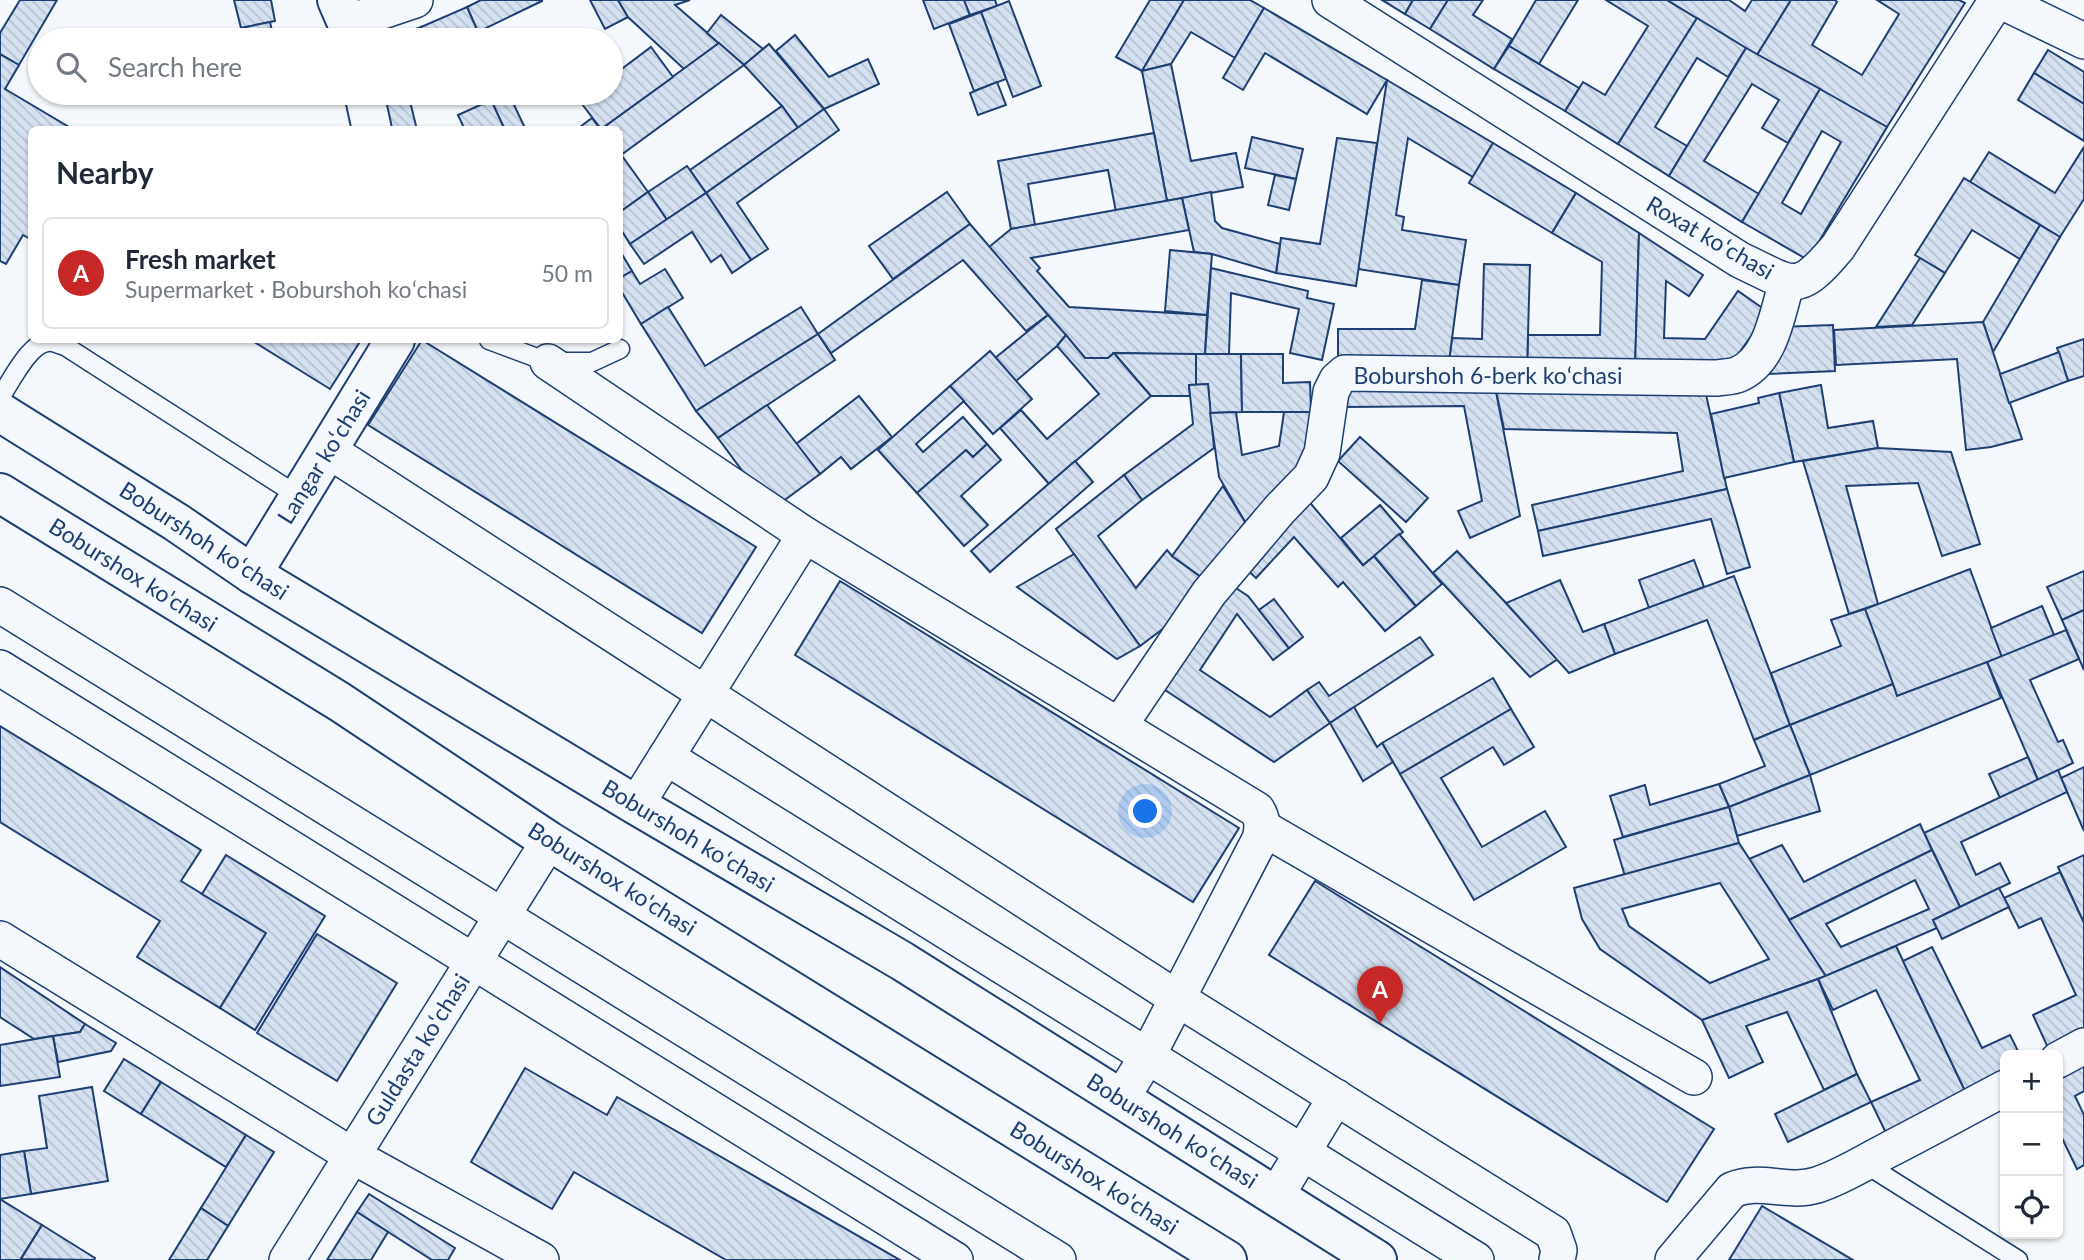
<!DOCTYPE html>
<html lang="en">
<head>
<meta charset="utf-8">
<style>
  body { margin:0; font-family:Lato,sans-serif; background:#f6f6f7; color:#1f2937 }
  .controls { position:absolute; right:21px; bottom:21px; display:grid; overflow:hidden; border-radius:10px; box-shadow:0 2px 5px #0004 }
  .controls button { width:63px; height:63px; display:grid; place-items:center; padding:0; border:0; border-bottom:2px solid #e0e1e3; background:#fff; color:#1f2937; font:35px sans-serif }
  .you { position:absolute; left:1146px; top:812px; width:24px; height:24px; margin:-18px; border:5px solid #fff; border-radius:50%; background:#1a73e8; box-shadow:0 0 0 10px #1a73e833 }
  .badge { display:grid; place-items:center; width:46px; height:46px; border-radius:50%; background:#c62828; color:#fff; font-size:23px; font-weight:700 }
  .pin { position:absolute; translate:-50% -58px; filter:drop-shadow(0 2px 4px #0008) }
  .pin::after { content:''; position:absolute; top:37px; width:24px; height:21px; background:inherit; clip-path:polygon(0 0,100% 0,50% 100%) }
  .list { margin:0; padding:0; list-style:none }
  h2 { display:flex; justify-content:space-between; align-items:center; height:91px; margin:0; padding:0 28px; font-size:30px }
  h2 small { font-size:23px; font-weight:400; color:#747a83 }
  .list li { display:grid; grid-template-columns:46px 1fr auto; gap:21px; align-items:center; box-sizing:border-box; height:112px; margin:0 14px 14px; padding:0 14px; border:2px solid #e0e1e3; border-radius:10px }
  .list b { display:block; font-size:26px; white-space:nowrap }
  .list p { margin:0; font-size:23px; white-space:nowrap; color:#747a83 }
  .list em { font-size:23px; font-style:normal; color:#747a83 }
  .icon { flex:none; width:38px; height:38px; fill:none; stroke:currentColor; stroke-width:2; stroke-linecap:round; stroke-linejoin:round }
  .map { position:relative; flex:none; width:2084px; height:1260px; overflow:hidden }
  .search { position:absolute; background:#fff; box-shadow:0 2px 5px #0004; left:28px; top:28px; width:595px; height:77px; display:flex; align-items:center; gap:18px; box-sizing:border-box; padding:0 24px; border-radius:38px; color:#747a83; font-size:26px }
  .panel { position:absolute; background:#fff; box-shadow:0 2px 5px #0004; left:28px; top:126px; width:595px; height:217px; border-radius:10px }
  .map>svg:first-child { display:block }
</style>
</head>
<body>
<div class="map">
<svg width="2084" height="1260" viewBox="0 0 2084 1260">
  <defs>
    <pattern id="building-back-hatch" width="6" height="6" patternUnits="userSpaceOnUse" patternTransform="scale(1.75)"><rect width="6" height="6" fill="#d5e0f0"/><path d="M-1 5l2 2M0 0l6 6M5-1l2 2" fill="none" stroke="#b6c1d1"/></pattern>
  </defs>
  <rect width="100%" height="100%" fill="#f4f7fb"/>
  <g fill="url(#building-back-hatch)" stroke="#1d3f73" stroke-width="2" fill-rule="evenodd">
    <polygon points="20,0 57,0 19,65 0,54 0,33"/>
    <polygon points="234,0 271,0 275,21 241,28"/>
    <polygon points="481,0 542,0 542,1 478,32 467,7"/>
    <polygon points="590,0 618,0 628,17 605,29"/>
    <polygon points="618,0 690,0 675,5 719,43 684,69 628,17"/>
    <polygon points="923,0 964,0 970,15 934,29"/>
    <polygon points="964,0 995,0 997,6 970,15"/>
    <polygon points="1150,0 1184,0 1142,71 1116,57"/>
    <polygon points="1184,0 1250,0 1264,8 1235,58 1191,32 1171,64 1142,71"/>
    <polygon points="1382,0 1413,0 1405,14"/>
    <polygon points="1413,0 1448,0 1430,29 1405,14"/>
    <polygon points="1448,0 1483,0 1473,15 1512,39 1494,69 1430,29"/>
    <polygon points="1536,0 1578,0 1539,64 1509,46"/>
    <polygon points="1606,0 1667,0 1697,18 1618,144 1565,111 1583,82 1605,95 1648,26"/>
    <polygon points="1667,0 1729,0 1745,11 1752,0 1791,0 1757,55"/>
    <polygon points="1791,0 1835,0 1837,2 1812,45 1862,75 1899,14 1877,0 1959,0 1965,3 1887,127 1757,55"/>
    <polygon points="1009,1 1041,86 1013,97 981,12"/>
    <polygon points="467,7 481,39 427,40 421,27"/>
    <polygon points="1264,8 1387,80 1367,114 1265,53 1243,90 1223,78"/>
    <polygon points="981,12 1006,79 974,91 949,24"/>
    <polygon points="721,15 763,49 744,65 707,33"/>
    <polygon points="1697,18 1746,48 1728,77 1697,58 1655,127 1687,146 1669,176 1618,144"/>
    <polygon points="270,22 274,40 243,40 241,28"/>
    <polygon points="421,27 427,40 386,40"/>
    <polygon points="551,32 555,40 531,40"/>
    <polygon points="795,35 829,77 868,59 879,84 824,109 776,51"/>
    <polygon points="719,43 744,65 621,155 620,130 601,129"/>
    <polygon points="769,44 824,109 798,128 782,106 744,65"/>
    <polygon points="1509,46 1579,88 1565,111 1494,69"/>
    <polygon points="651,47 673,77 601,129 579,100 588,93 611,93 611,77"/>
    <polygon points="1746,48 1820,89 1788,143 1762,128 1779,100 1752,84 1704,161 1759,194 1742,222 1669,176"/>
    <polygon points="2048,50 2084,72 2084,104 2034,73"/>
    <polygon points="0,54 19,65 5,89 74,130 32,130 32,240 23,235 6,264 0,261"/>
    <polygon points="1171,64 1191,161 1236,153 1243,187 1167,201 1142,71"/>
    <polygon points="2034,73 2084,104 2084,141 2018,100"/>
    <polygon points="1387,80 1493,143 1473,177 1408,138 1396,215 1404,217 1402,230 1466,240 1459,285 1358,269"/>
    <polygon points="997,82 1006,105 978,115 970,93"/>
    <path d="M 1820,89 L 1887,127 L 1808,260 L 1742,222 ZM 1822,131 L 1841,142 L 1801,214 L 1782,203 Z"/>
    <polygon points="375,93 408,93 417,130 384,130"/>
    <polygon points="424,93 444,93 445,97 426,102"/>
    <polygon points="496,93 541,93 514,105 526,130 505,130 489,96"/>
    <polygon points="491,100 505,130 465,130 458,115"/>
    <polygon points="782,106 798,128 706,193 690,170"/>
    <polygon points="824,109 839,130 737,203 768,249 751,260 706,193"/>
    <polygon points="592,118 601,130 576,130"/>
    <polygon points="1154,133 1167,201 1116,212 1108,170 1028,184 1035,225 1011,229 998,161"/>
    <polygon points="1252,137 1303,149 1296,179 1245,168"/>
    <polygon points="1337,138 1377,143 1356,286 1276,273 1281,238 1320,244"/>
    <polygon points="1493,143 1576,193 1552,233 1469,183"/>
    <polygon points="2084,147 2084,199 2060,237 1970,182 1989,152 2055,193"/>
    <polygon points="620,153 648,192 620,212"/>
    <polygon points="687,166 706,193 667,220 648,192"/>
    <polygon points="1275,175 1296,179 1289,210 1268,205"/>
    <polygon points="1964,178 2040,225 2020,259 1972,230 1945,273 1915,255"/>
    <polygon points="648,192 667,220 630,244 620,228 620,212"/>
    <polygon points="947,192 970,224 893,279 869,246"/>
    <polygon points="1211,192 1215,221 1222,228 1280,244 1276,273 1212,254 1194,252 1182,198"/>
    <polygon points="706,193 751,260 732,273 721,255 711,262 692,232 644,264 630,244"/>
    <polygon points="1576,193 1639,233 1635,368 1527,369 1528,335 1600,335 1602,262 1552,233"/>
    <polygon points="1182,198 1189,230 1031,258 1040,268 1037,271 1069,307 1207,315 1205,355 1114,353 1108,358 1085,358 989,247 1011,229"/>
    <polygon points="970,224 1048,315 1026,331 963,260 831,353 818,334"/>
    <polygon points="2040,225 2060,237 1993,352 1983,322"/>
    <polygon points="1639,233 1703,275 1689,296 1666,281 1664,338 1705,339 1738,291 1768,312 1727,370 1635,368"/>
    <polygon points="1170,250 1212,254 1207,315 1165,311"/>
    <polygon points="620,251 632,271 620,278"/>
    <polygon points="1920,258 1945,273 1912,325 1876,327"/>
    <polygon points="1484,264 1530,265 1527,369 1448,369 1452,338 1482,339"/>
    <polygon points="1211,268 1308,291 1307,298 1334,304 1322,360 1290,353 1299,309 1231,293 1229,354 1205,355"/>
    <polygon points="665,269 683,298 641,324 620,289 620,278 632,271 640,284"/>
    <polygon points="1422,280 1459,285 1448,369 1338,369 1338,329 1415,329"/>
    <polygon points="668,307 705,366 801,307 818,334 696,411 641,324"/>
    <polygon points="1048,315 1066,335 1057,346 1016,381 995,358"/>
    <polygon points="1983,322 2022,439 1991,447 1966,450 1957,359 1836,365 1834,330"/>
    <polygon points="1833,325 1835,371 1767,374 1775,327"/>
    <polygon points="818,334 835,360 718,438 696,411"/>
    <polygon points="1066,335 1085,358 1108,358 1114,353 1151,396 1049,484 1000,428 1021,410 1047,439 1099,394 1057,346"/>
    <polygon points="2084,339 2084,376 2068,381 2057,348"/>
    <polygon points="251,340 361,340 330,389"/>
    <polygon points="422,340 756,547 702,633 368,425"/>
    <polygon points="990,351 1032,399 993,434 950,386"/>
    <polygon points="2059,352 2068,381 2009,403 2000,374"/>
    <polygon points="1114,353 1196,354 1196,385 1189,385 1190,396 1151,396"/>
    <polygon points="1196,354 1241,354 1242,412 1210,413 1208,384 1196,385"/>
    <polygon points="1241,354 1283,354 1283,383 1310,382 1311,412 1242,412"/>
    <polygon points="1345,375 1493,376 1520,516 1470,538 1458,511 1482,501 1464,406 1345,407"/>
    <polygon points="1493,376 1703,381 1727,489 1538,531 1532,505 1683,471 1677,433 1504,429"/>
    <polygon points="1208,384 1214,448 1142,500 1124,475 1193,424 1189,385"/>
    <polygon points="1821,385 1828,428 1873,421 1878,448 1794,462 1779,393"/>
    <polygon points="950,386 964,401 916,444 923,452 963,417 987,444 973,457 966,450 917,493 878,450"/>
    <polygon points="1779,393 1794,462 1724,478 1711,414 1759,403 1758,398"/>
    <polygon points="859,396 892,437 851,469 841,457 820,474 796,444"/>
    <polygon points="767,405 820,474 771,510 718,438"/>
    <polygon points="1236,412 1242,455 1279,446 1284,412 1311,412 1302,465 1245,522 1219,477 1210,413"/>
    <polygon points="1360,437 1428,498 1406,522 1338,461"/>
    <polygon points="987,444 1001,460 961,496 988,525 964,546 917,493 966,450 973,457"/>
    <polygon points="1878,448 1951,452 1980,544 1942,556 1918,483 1846,486 1878,604 1849,614 1803,461"/>
    <polygon points="1075,461 1093,482 990,572 971,551"/>
    <polygon points="1124,475 1142,500 1098,536 1136,588 1167,550 1172,556 1204,579 1164,628 1140,646 1056,529"/>
    <polygon points="1223,486 1245,522 1204,579 1172,556"/>
    <polygon points="1727,489 1750,567 1727,574 1711,519 1543,556 1538,531"/>
    <polygon points="1300,491 1363,565 1374,556 1416,606 1385,631 1343,582 1338,587 1294,537 1256,578 1237,560"/>
    <polygon points="1380,505 1403,532 1363,565 1341,538"/>
    <polygon points="1399,534 1442,584 1416,606 1374,556"/>
    <polygon points="1457,551 1506,603 1558,659 1530,677 1433,573"/>
    <polygon points="1074,554 1140,646 1117,659 1017,587"/>
    <polygon points="1694,560 1704,587 1649,608 1639,580"/>
    <polygon points="1970,569 2002,657 1897,696 1865,609"/>
    <polygon points="2084,571 2084,610 2062,620 2047,587"/>
    <polygon points="1734,576 1790,725 1754,740 1707,620 1615,654 1604,624"/>
    <polygon points="1560,580 1583,632 1604,624 1615,654 1569,673 1506,603"/>
    <polygon points="840,581 1239,828 1193,902 795,655"/>
    <polygon points="1225,581 1248,596 1289,648 1273,660 1237,614 1200,670 1270,717 1307,690 1330,723 1274,762 1156,684"/>
    <polygon points="1274,599 1303,637 1289,648 1259,610"/>
    <polygon points="2042,606 2054,635 2002,657 1991,628"/>
    <polygon points="1865,609 1893,684 1790,725 1771,673 1841,646 1831,620"/>
    <polygon points="2084,610 2084,670 2062,620"/>
    <polygon points="2066,630 2079,659 2030,680 2058,742 2063,740 2073,763 2038,780 1987,662"/>
    <polygon points="1420,637 1433,655 1330,723 1307,690 1319,682 1329,696"/>
    <polygon points="1987,662 2001,698 1810,775 1790,725 1893,684 1897,696"/>
    <polygon points="1493,678 1511,709 1400,774 1382,743"/>
    <polygon points="1354,707 1377,747 1382,743 1393,762 1363,781 1330,723"/>
    <polygon points="1511,709 1534,747 1504,765 1493,747 1441,778 1482,847 1545,811 1566,847 1474,900 1400,774"/>
    <polygon points="1790,725 1810,775 1729,807 1719,784 1765,766 1754,740"/>
    <polygon points="0,726 201,850 181,881 266,933 220,1008 137,957 160,921 0,822"/>
    <polygon points="2028,757 2038,780 2000,798 1989,774"/>
    <polygon points="2084,767 2084,831 2061,778"/>
    <polygon points="2058,770 2067,792 1961,842 1976,875 2000,863 2010,883 1960,907 1924,833"/>
    <polygon points="1810,775 1820,811 1737,836 1729,807"/>
    <polygon points="1719,784 1729,807 1623,837 1610,796 1645,785 1650,805"/>
    <polygon points="1729,807 1739,843 1625,876 1614,840"/>
    <polygon points="1920,824 1932,850 1789,920 1749,859 1782,845 1804,882"/>
    <path d="M 1739,843 L 1826,976 L 1702,1020 L 1600,949 L 1582,919 L 1574,888 ZM 1720,883 L 1769,959 L 1710,983 L 1629,926 L 1622,909 Z"/>
    <path d="M 1932,850 L 1960,907 L 1933,920 L 1937,928 L 1826,976 L 1789,920 ZM 1915,880 L 1929,909 L 1841,947 L 1826,924 Z"/>
    <polygon points="226,855 325,916 255,1030 220,1008 266,933 202,894"/>
    <polygon points="2084,855 2084,923 2058,867"/>
    <polygon points="2060,872 2084,923 2084,1034 2049,1050 2033,1015 2076,995 2041,918 2019,928 2004,898"/>
    <polygon points="1315,881 1714,1129 1667,1202 1269,955"/>
    <polygon points="1999,888 2009,907 1942,939 1933,920"/>
    <polygon points="317,934 397,983 337,1081 257,1033"/>
    <polygon points="1896,946 1967,1095 1886,1133 1871,1102 1920,1080 1876,990 1833,1010 1818,979"/>
    <polygon points="1932,947 1982,1048 2010,1035 2020,1055 2005,1055 2005,1080 1967,1095 1903,961"/>
    <polygon points="0,967 85,1024 80,1032 34,1039 0,1017"/>
    <polygon points="1818,979 1857,1074 1824,1090 1787,1012 1746,1026 1763,1062 1729,1078 1702,1020"/>
    <polygon points="85,1024 116,1043 111,1051 58,1062 53,1036 80,1032"/>
    <polygon points="53,1036 60,1077 0,1086 0,1045"/>
    <polygon points="124,1059 161,1082 141,1114 104,1091"/>
    <polygon points="2084,1061 2084,1091 2075,1096 2084,1115 2084,1165 2077,1169 2058,1130 2058,1074"/>
    <polygon points="525,1068 607,1115 617,1097 900,1260 726,1260 574,1172 552,1209 471,1162"/>
    <polygon points="1857,1074 1871,1102 1788,1142 1775,1114"/>
    <polygon points="161,1082 246,1135 226,1167 141,1114"/>
    <polygon points="92,1087 108,1181 31,1194 24,1151 47,1148 39,1096"/>
    <polygon points="246,1135 274,1152 228,1226 201,1208"/>
    <polygon points="24,1151 31,1194 0,1199 0,1155"/>
    <polygon points="369,1194 455,1248 448,1260 432,1260 357,1212"/>
    <polygon points="0,1199 42,1225 20,1260 0,1260"/>
    <polygon points="1762,1206 1853,1260 1729,1260"/>
    <polygon points="201,1208 228,1226 207,1260 169,1260"/>
    <polygon points="357,1212 388,1232 371,1260 327,1260"/>
    <polygon points="42,1225 95,1258 94,1260 21,1259"/>
  </g>
  <g fill="none" stroke-linecap="round" stroke-linejoin="round">
    <g stroke="#1d3f73" stroke-width="21">
      <g id="lane">
        <polyline points="489,340 548,362 592,362 620,349"/>
        <path d="M 0,398 C 10,383 29,343 48,342 C 53,341 60,345 65,346 L 300,497"/>
        <polyline points="1864,1163 2018,1260"/>
      </g>
    </g>
    <g stroke="#1d3f73" stroke-width="38">
      <g id="street">
        <path d="M 1330,0 L 1740,260 C 1794,285 1796,297 1838,247 L 1997,0"/>
        <polyline points="1999,0 2084,41"/>
        <polyline points="347,23 415,0"/>
        <polyline points="548,362 805,535"/>
        <polyline points="328,450 1178,999 1553,1233 1559,1250 1557,1260"/>
        <polyline points="0,605 1058,1260"/>
        <polyline points="0,668 955,1260"/>
        <path d="M 1119,726 L 1209,593 L 1280,509 L 1311,477 L 1322,453 L 1331,392 L 1337,380 L 1345,373 L 1717,378 C 1723,377 1733,377 1739,374 C 1772,359 1777,313 1787,282"/>
        <polyline points="666,757 1476,1260"/>
        <path d="M 636,805 L 805,535 L 1257,810 C 1263,820 1263,827 1260,839 L 1148,1055 L 1121,1099"/>
        <polyline points="1263,828 1694,1077"/>
        <polyline points="0,939 353,1156 541,1260"/>
        <polyline points="2058,1060 2084,1046"/>
        <polyline points="1276,1196 1336,1097"/>
        <polyline points="287,1260 549,841"/>
        <path d="M 1673,1260 L 1732,1190 C 1760,1178 1788,1194 1817,1185 C 1842,1177 1867,1161 1890,1149 C 1929,1129 1967,1108 2005,1088"/>
      </g>
    </g>
    <g stroke="#1d3f73" stroke-width="42">
      <g id="secondary">
        <polyline points="337,0 347,23 351,40"/>
        <polyline points="364,93 372,130"/>
        <polyline points="252,574 395,340"/>
      </g>
    </g>
    <g stroke="#1d3f73" stroke-width="42">
      <g id="primary">
        <polyline points="0,412 176,522 252,574 636,805 902,961 1377,1260"/>
        <polyline points="0,493 340,702 549,841 1227,1260"/>
      </g>
    </g>
    <use href="#lane" stroke="#f4f7fb" stroke-width="18"/>
    <use href="#street" stroke="#f4f7fb" stroke-width="35"/>
    <use href="#secondary" stroke="#f4f7fb" stroke-width="38"/>
    <use href="#primary" stroke="#f4f7fb" stroke-width="38"/>
  </g>
  <g text-anchor="middle" stroke-width="5" stroke-linejoin="round" paint-order="stroke">
    <g font-size="23" fill="#1d3f73" stroke="#f4f7fb">
      <text transform="translate(1710 238) rotate(30)" y="8">Roxat koʻchasi</text>
      <text x="1488" y="384">Boburshoh 6-berk koʻchasi</text>
      <text transform="translate(324 457) rotate(-58)" y="8">Langar koʻchasi</text>
      <text transform="translate(204 541) rotate(33)" y="8">Boburshoh koʻchasi</text>
      <text transform="translate(133 575) rotate(32)" y="8">Boburshox ko'chasi</text>
      <text transform="translate(688 836) rotate(31)" y="8">Boburshoh koʻchasi</text>
      <text transform="translate(612 879) rotate(32)" y="8">Boburshox ko'chasi</text>
      <text transform="translate(418 1050) rotate(-58)" y="8">Guldasta koʻchasi</text>
      <text transform="translate(1172 1131) rotate(32)" y="8">Boburshoh koʻchasi</text>
      <text transform="translate(1094 1178) rotate(32)" y="8">Boburshox ko'chasi</text>
    </g>
  </g>
</svg>
<div class="controls">
<button>+</button>
<button>−</button>
<button><svg class="icon" aria-label="locate" viewBox="0 0 24 24"><circle cx="12" cy="12" r="6"/><path d="M12 2v4M12 18v4M2 12h4M18 12h4"/></svg></button>
</div>
<div class="you"></div>
<div class="pin badge" style="left:1380px;top:1024px">A</div>
<div class="search"><svg class="icon" aria-label="search" viewBox="0 0 24 24"><circle cx="10" cy="10" r="6"/><path d="M15 15l6 6"/></svg>Search here</div>
<section class="panel">
<h2>Nearby<small></small></h2>
<ul class="list">
<li><span class="badge">A</span><div><b>Fresh market</b><p>Supermarket · Boburshoh koʻchasi</p></div><em>50 m</em></li>
</ul>
</section>
</div>
</body>
</html>
